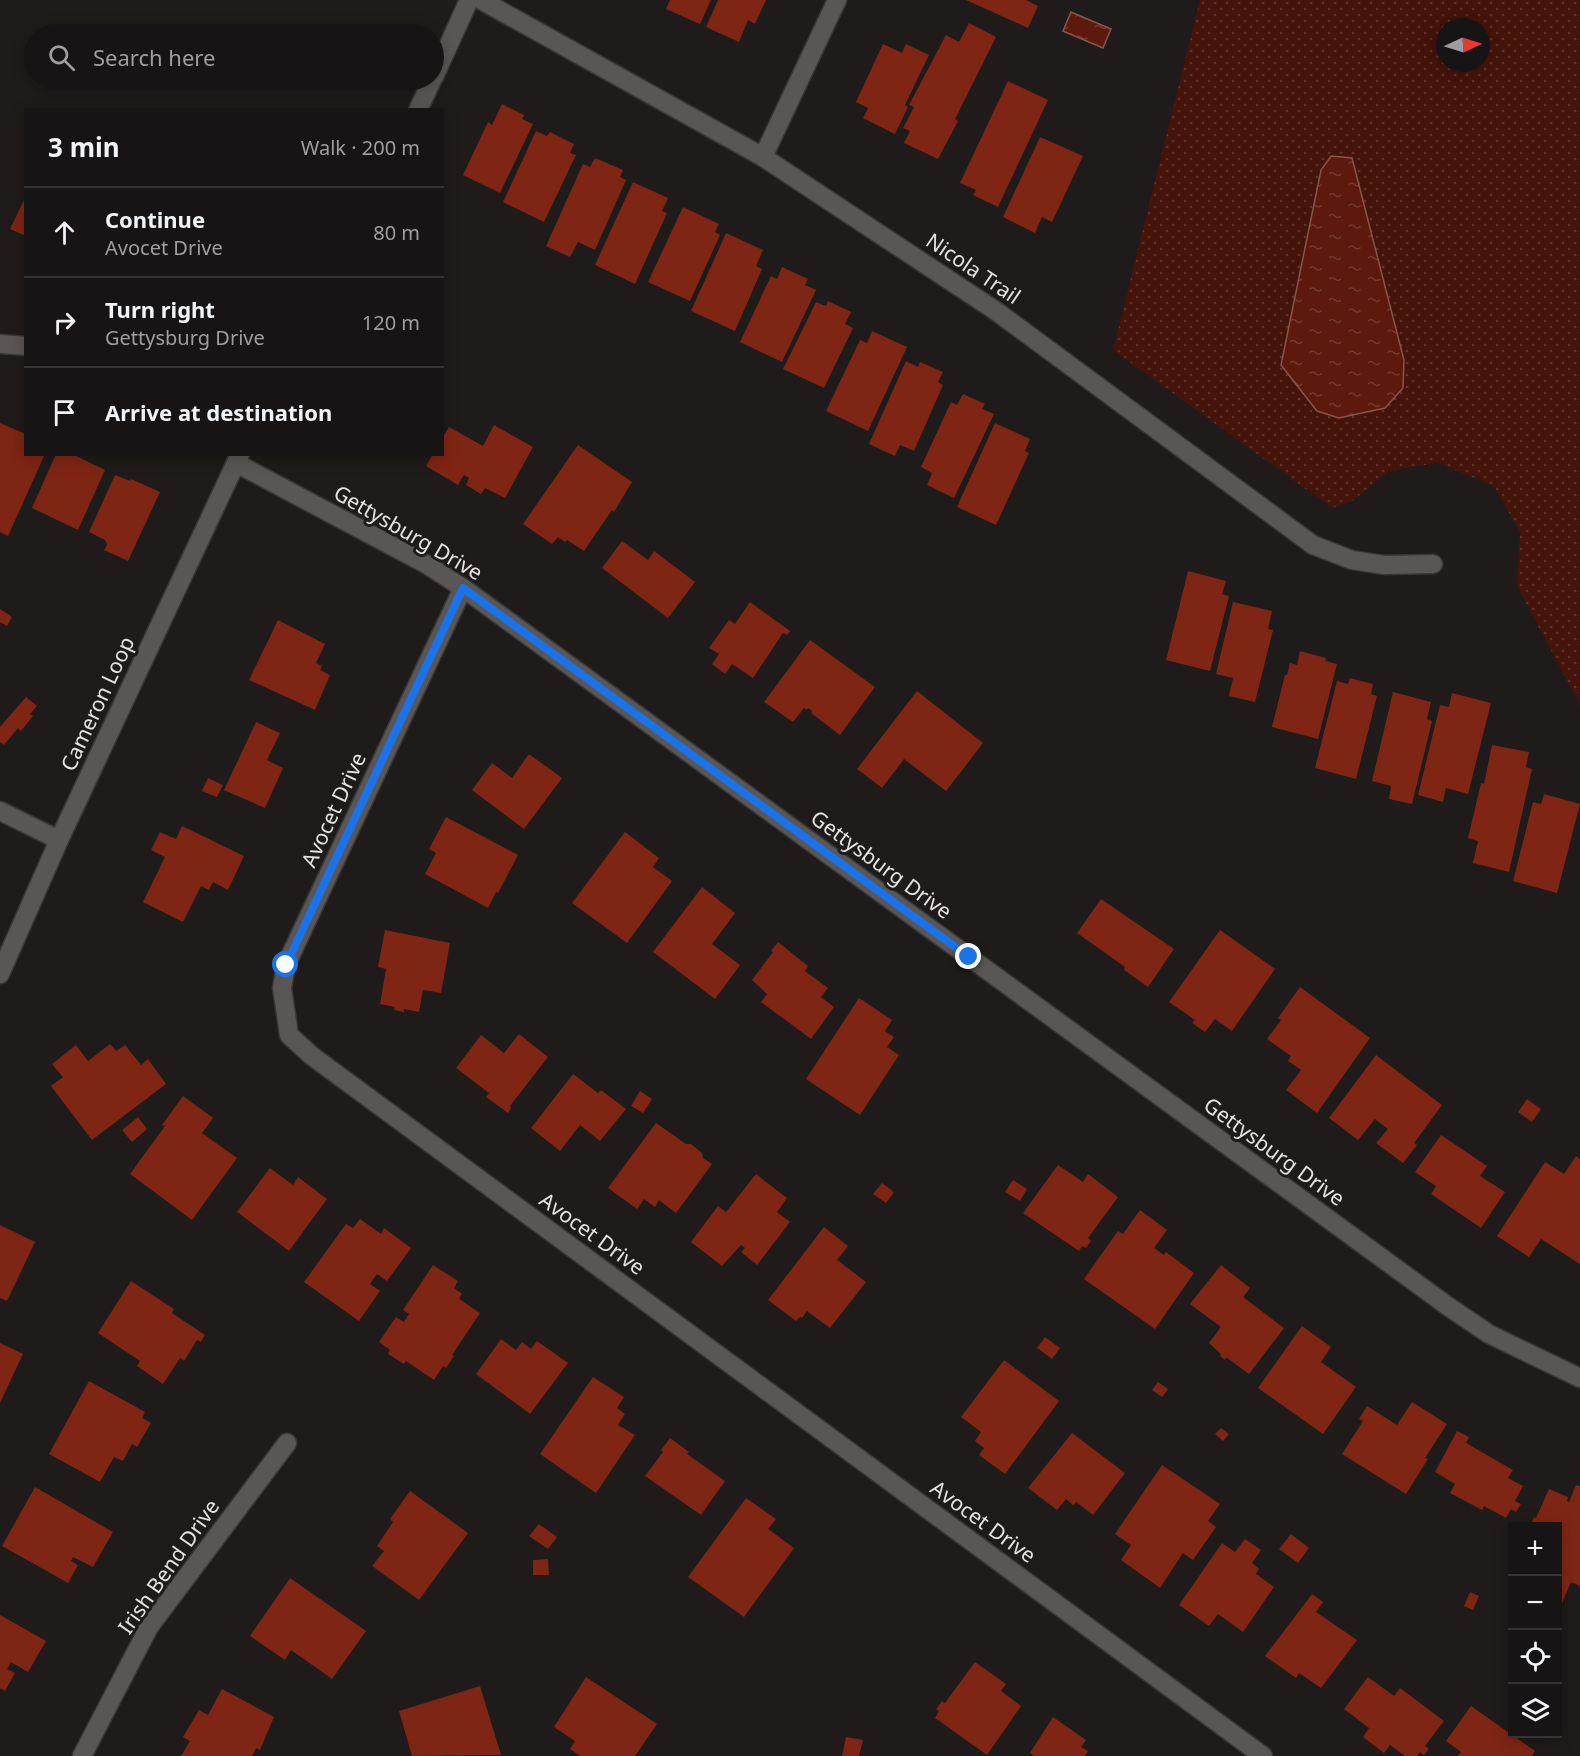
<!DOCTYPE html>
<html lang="en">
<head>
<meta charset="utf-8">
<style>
  body { margin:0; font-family:"Noto Sans",sans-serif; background:#232122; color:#f1f3f6 }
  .controls { position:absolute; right:18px; bottom:18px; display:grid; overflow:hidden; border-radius:0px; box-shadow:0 3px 15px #0003 }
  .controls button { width:54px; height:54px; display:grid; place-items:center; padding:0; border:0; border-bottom:2px solid #353334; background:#161414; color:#f1f3f6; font:30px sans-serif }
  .compass { position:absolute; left:1436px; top:18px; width:54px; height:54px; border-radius:50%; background:#161414; box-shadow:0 3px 15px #0003; rotate:86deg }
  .stop { position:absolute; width:18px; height:18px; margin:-14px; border:4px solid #1a73e8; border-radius:50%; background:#fff }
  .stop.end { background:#1a73e8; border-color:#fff; box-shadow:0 2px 6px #0008 }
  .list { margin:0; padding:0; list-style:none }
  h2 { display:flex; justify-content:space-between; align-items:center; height:78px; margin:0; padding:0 24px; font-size:26px }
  h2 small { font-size:20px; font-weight:400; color:#9e9ea0 }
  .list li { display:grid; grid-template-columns:39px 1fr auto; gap:18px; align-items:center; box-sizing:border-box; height:90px; padding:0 24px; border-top:2px solid #353334 }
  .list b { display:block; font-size:22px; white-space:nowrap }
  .list p { margin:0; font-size:20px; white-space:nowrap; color:#9e9ea0 }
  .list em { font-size:20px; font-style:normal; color:#9e9ea0 }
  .icon { flex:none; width:33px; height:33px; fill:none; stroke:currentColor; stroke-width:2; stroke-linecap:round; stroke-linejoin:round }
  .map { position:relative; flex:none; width:1580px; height:1756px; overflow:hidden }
  .search { position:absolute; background:#161414; box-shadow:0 3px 15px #0003; left:24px; top:24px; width:420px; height:66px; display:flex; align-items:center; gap:15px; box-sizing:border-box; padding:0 21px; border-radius:33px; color:#9e9ea0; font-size:22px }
  .panel { position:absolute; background:#161414; box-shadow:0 3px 15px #0003; left:24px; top:108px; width:420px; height:348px; border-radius:0px }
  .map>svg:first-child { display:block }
</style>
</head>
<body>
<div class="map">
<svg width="1580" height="1756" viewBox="0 0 1580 1756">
  <defs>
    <pattern id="grass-dots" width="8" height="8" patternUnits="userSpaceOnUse" patternTransform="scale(1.5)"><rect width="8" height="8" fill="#441309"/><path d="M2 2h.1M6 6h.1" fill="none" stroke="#5f352d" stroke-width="1.8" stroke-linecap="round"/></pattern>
    <pattern id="water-ripples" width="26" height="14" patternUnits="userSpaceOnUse" patternTransform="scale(1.5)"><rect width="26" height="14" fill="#5d190c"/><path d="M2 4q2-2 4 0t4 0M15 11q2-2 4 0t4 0" fill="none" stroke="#743a2f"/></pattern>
  </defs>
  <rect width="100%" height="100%" fill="#1e1b1a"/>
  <path fill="url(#grass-dots)" fill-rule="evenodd" d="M 1200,0 L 1580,0 L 1580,705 L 1517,586 L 1520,532 L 1494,486 L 1437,463 L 1389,471 L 1354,500 L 1332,508 L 1113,350 ZM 1445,27 L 1481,27 L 1481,63 L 1445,63 Z"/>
  <g fill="url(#water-ripples)" stroke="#86554c" stroke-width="1.5">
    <polygon points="1071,12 1111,29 1103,48 1063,31"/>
    <polygon points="1331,156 1352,158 1404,360 1403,388 1385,408 1339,418 1317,411 1281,365 1321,170"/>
  </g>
  <g fill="#7f2514">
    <polygon points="670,0 711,0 700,24 666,9"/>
    <polygon points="718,0 766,0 755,24 748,20 739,42 706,27"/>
    <polygon points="966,0 1026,0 1038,6 1028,28"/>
    <polygon points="969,23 996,37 955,119 958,121 938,159 904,143 910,131 903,128 914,107 909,105 946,35 959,42"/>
    <polygon points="883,44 902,53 906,44 929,55 905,105 908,107 895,134 863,118 868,108 856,102"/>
    <polygon points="1008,81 1048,100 998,207 973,195 976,190 960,183"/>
    <polygon points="502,104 524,115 522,119 533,124 500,193 463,175 488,122 492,125"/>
    <polygon points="536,131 547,136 550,132 574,144 570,153 576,155 544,222 503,202"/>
    <polygon points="1040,137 1083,156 1052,222 1042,217 1035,233 1003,217"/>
    <polygon points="595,158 623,170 620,177 626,180 595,250 578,242 570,257 546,246 583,164 590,167"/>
    <polygon points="633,182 668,198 662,211 667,213 635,284 595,265"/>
    <polygon points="26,196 26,236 10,229"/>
    <polygon points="683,207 719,224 715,232 720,235 690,301 648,282"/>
    <polygon points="726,233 763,250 756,266 762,269 735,331 691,311"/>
    <polygon points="782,267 808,279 805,285 816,290 782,362 740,342 771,276 777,279"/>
    <polygon points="828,301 851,312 845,324 853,328 824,388 783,369 816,302 826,306"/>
    <polygon points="872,331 907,347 868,431 826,411 860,340 867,343"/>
    <polygon points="906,361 918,367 920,362 943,372 938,382 943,385 914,451 900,445 895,456 869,444"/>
    <polygon points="963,394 985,404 982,409 994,414 954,498 927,485 932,473 921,467 951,402 957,405"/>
    <polygon points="0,423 26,434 26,454 45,454 8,536 0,532"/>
    <polygon points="995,423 1030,439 1025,451 1029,453 996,525 957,507"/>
    <polygon points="494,425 533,447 505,498 485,488 481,494 466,485 469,478 464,475 458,485 426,466 433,454 442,454 442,438 449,427 483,446"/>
    <polygon points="578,445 632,482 614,512 612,510 584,551 567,540 565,542 558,537 552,544 523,524"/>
    <polygon points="56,454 72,454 105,470 78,530 32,508"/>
    <polygon points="115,475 130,481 131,479 160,492 128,561 104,550 107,545 105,540 89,532"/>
    <polygon points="622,541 648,560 654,551 695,582 668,618 602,568"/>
    <polygon points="1188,571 1226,581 1222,594 1229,596 1210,671 1166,660"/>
    <polygon points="750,602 790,631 787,635 783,633 753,678 732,664 725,674 712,664 719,654 709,648 729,620 735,624"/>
    <polygon points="1233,602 1272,611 1268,629 1273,630 1255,702 1229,696 1233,678 1216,674"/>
    <polygon points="0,609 12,617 7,626 0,622"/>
    <polygon points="278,620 325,644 316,663 322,666 320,670 330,675 315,710 249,680"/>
    <polygon points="810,640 875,687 840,735 811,713 812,711 808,708 807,710 804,708 793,722 764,702"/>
    <polygon points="1300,651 1326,658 1325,661 1337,664 1318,739 1272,727 1285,675 1287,675 1290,663 1297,665"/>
    <polygon points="1350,678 1373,684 1371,694 1377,696 1356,779 1315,768 1337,681 1348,684"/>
    <polygon points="917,691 983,743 946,791 904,759 882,788 857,769"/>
    <polygon points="1393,692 1431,702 1427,719 1432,721 1412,804 1389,799 1391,786 1372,781"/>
    <polygon points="1452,693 1491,703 1468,794 1446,788 1443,802 1418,795 1440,705 1449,707"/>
    <polygon points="26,697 37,706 30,714 33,716 21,731 18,728 4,745 0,742 0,727"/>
    <polygon points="256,722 280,733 267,760 283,768 265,808 224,790"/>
    <polygon points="1492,745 1529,752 1526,767 1532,769 1509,872 1473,863 1478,841 1468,838 1481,783 1484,784"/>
    <polygon points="529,754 562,778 524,829 472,790 492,763 512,778"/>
    <polygon points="208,778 223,785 217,797 202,791"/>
    <polygon points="1544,794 1580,804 1557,893 1513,881 1533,802 1541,804"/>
    <polygon points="446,817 518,855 498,893 496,892 488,908 425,874 436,853 429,849"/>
    <polygon points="182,826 244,856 228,890 213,882 209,890 201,886 183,922 143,902 165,857 151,850 160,832 176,839"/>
    <polygon points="625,832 659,858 653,867 672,881 627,943 572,903"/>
    <polygon points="702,887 735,913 712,944 740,965 715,999 653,952"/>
    <polygon points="1101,899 1174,949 1148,987 1124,970 1125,967 1077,933"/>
    <polygon points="385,930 450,943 441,993 423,990 419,1012 404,1009 404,1012 394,1010 395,1007 380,1004 386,969 378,967"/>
    <polygon points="1220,930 1275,969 1232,1031 1215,1019 1205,1032 1192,1023 1195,1020 1169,1002"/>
    <polygon points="778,942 808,966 805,971 828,988 821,997 834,1007 811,1039 761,1002 767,994 752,980 773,952 771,951"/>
    <polygon points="1300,987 1370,1038 1317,1113 1286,1090 1301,1070 1288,1061 1291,1056 1267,1039 1281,1020 1278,1018"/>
    <polygon points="859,998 892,1020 885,1031 894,1037 887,1047 899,1055 860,1115 806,1079"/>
    <polygon points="519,1034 548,1057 510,1106 511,1108 508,1113 486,1097 489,1093 456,1068 481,1035 504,1053"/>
    <polygon points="110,1044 116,1051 125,1045 141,1065 148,1059 166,1084 92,1140 51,1086 63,1077 52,1064 76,1045 88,1061"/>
    <polygon points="1376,1055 1442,1105 1414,1143 1417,1145 1403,1163 1376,1143 1388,1129 1375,1119 1358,1140 1329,1118"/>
    <polygon points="573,1074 598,1093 601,1090 626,1109 600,1141 580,1125 560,1151 531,1128"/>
    <polygon points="640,1091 652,1099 643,1113 631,1106"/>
    <polygon points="183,1096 213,1118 202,1133 237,1158 192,1220 130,1174 165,1126 162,1125"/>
    <polygon points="1527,1099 1541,1109 1532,1122 1518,1112"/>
    <polygon points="138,1117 147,1129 132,1142 122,1130"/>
    <polygon points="656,1123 686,1144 691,1144 702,1153 703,1158 712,1164 676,1213 659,1200 655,1207 644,1199 637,1209 608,1188"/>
    <polygon points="1441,1135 1487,1166 1480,1176 1505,1192 1481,1228 1431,1194 1436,1186 1415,1172"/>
    <polygon points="1576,1156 1580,1159 1580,1264 1541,1239 1529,1257 1497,1236 1545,1162 1564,1174"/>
    <polygon points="1058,1165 1083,1182 1088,1174 1118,1197 1088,1238 1091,1241 1086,1248 1082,1246 1079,1251 1023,1213"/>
    <polygon points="270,1168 293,1185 298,1177 327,1199 289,1251 237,1212"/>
    <polygon points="756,1174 787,1198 777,1212 790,1222 757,1265 741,1252 745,1248 741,1245 722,1266 691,1242 718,1206 726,1212"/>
    <polygon points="1013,1180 1027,1189 1020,1201 1005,1192"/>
    <polygon points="882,1183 894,1192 886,1203 873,1194"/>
    <polygon points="1140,1210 1167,1230 1154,1248 1164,1255 1166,1252 1194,1273 1155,1329 1084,1279 1118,1231 1123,1234"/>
    <polygon points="360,1219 381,1234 384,1228 411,1248 387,1281 377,1274 370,1284 380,1291 359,1321 304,1282 346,1224 353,1228"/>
    <polygon points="0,1225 35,1242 7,1301 0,1298"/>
    <polygon points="824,1227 848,1246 837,1260 866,1282 830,1328 807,1311 802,1318 800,1317 796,1321 768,1300"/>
    <polygon points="433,1265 458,1281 454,1288 462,1294 459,1299 480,1313 452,1355 454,1356 446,1368 443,1366 434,1380 406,1361 404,1364 388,1354 390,1350 379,1342 396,1317 404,1322 409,1314 403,1310"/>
    <polygon points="1221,1265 1250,1288 1243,1297 1284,1328 1249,1374 1226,1357 1225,1360 1220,1356 1221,1354 1209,1343 1221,1327 1190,1304"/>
    <polygon points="131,1281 174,1309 172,1313 205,1335 201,1342 197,1340 184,1361 180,1358 163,1384 137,1366 140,1361 98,1333"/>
    <polygon points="1302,1326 1331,1347 1321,1362 1356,1387 1323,1434 1258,1388"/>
    <polygon points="1045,1337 1060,1348 1052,1359 1037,1348"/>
    <polygon points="501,1339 516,1350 522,1342 531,1349 537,1341 568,1363 530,1414 476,1374"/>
    <polygon points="0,1343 23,1354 0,1403"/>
    <polygon points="1004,1360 1059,1401 1005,1474 979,1455 984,1448 975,1441 981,1432 961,1417"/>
    <polygon points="593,1377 624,1397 617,1408 625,1414 618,1425 635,1435 596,1493 540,1454"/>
    <polygon points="89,1381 145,1412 142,1418 151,1423 137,1447 132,1444 123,1461 114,1457 100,1482 49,1454"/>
    <polygon points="1158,1382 1168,1389 1162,1397 1152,1390"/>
    <polygon points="1412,1402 1447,1424 1425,1458 1428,1459 1406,1494 1342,1454 1363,1421 1359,1419 1367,1406 1397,1425"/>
    <polygon points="1221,1428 1229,1434 1223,1441 1215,1434"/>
    <polygon points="1457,1431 1469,1437 1466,1443 1513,1470 1508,1478 1523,1486 1515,1501 1521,1504 1516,1512 1511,1509 1506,1518 1484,1506 1482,1510 1450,1493 1455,1484 1435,1472"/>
    <polygon points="1072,1433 1125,1473 1093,1515 1076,1502 1073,1505 1066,1499 1057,1510 1028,1488"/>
    <polygon points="670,1438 689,1452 687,1454 725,1481 701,1515 645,1476 663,1452 661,1450"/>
    <polygon points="1162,1465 1220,1504 1208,1521 1216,1527 1193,1560 1183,1553 1160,1588 1121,1560 1131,1545 1115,1534"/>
    <polygon points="1576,1485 1580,1486 1580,1586 1571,1582 1562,1603 1558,1601 1558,1526 1530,1526 1534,1517 1536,1518 1549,1489 1568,1497 1567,1501 1569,1502"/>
    <polygon points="35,1487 113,1532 93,1567 73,1557 71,1561 78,1565 68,1583 2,1546"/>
    <polygon points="410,1491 468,1533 419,1600 372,1566 384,1551 377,1546 393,1522 390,1519"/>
    <polygon points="746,1498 776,1519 768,1529 794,1548 744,1617 688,1577"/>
    <polygon points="539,1524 557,1537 548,1549 529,1536"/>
    <polygon points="1291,1534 1309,1548 1298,1563 1279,1549"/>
    <polygon points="1245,1539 1261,1550 1252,1563 1259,1569 1256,1574 1274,1587 1243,1632 1218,1614 1209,1626 1179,1605 1222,1543 1235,1552"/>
    <polygon points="548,1559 549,1575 533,1575 533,1560"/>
    <polygon points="290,1578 366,1631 332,1679 291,1650 285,1660 250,1636"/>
    <polygon points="1470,1592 1479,1596 1473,1610 1464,1606"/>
    <polygon points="1312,1594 1323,1602 1316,1612 1357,1640 1321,1688 1299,1673 1296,1678 1265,1656"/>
    <polygon points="0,1615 46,1641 28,1672 11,1662 7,1669 15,1673 5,1691 0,1688"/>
    <polygon points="975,1662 1006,1684 1001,1691 1021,1706 987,1755 935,1718 939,1711 936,1709 942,1701 945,1703"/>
    <polygon points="586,1677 657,1724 635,1756 580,1756 570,1749 575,1741 554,1727"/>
    <polygon points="1368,1677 1394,1696 1400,1688 1444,1721 1425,1746 1429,1749 1424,1755 1420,1752 1417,1756 1405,1756 1390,1745 1384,1753 1363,1737 1369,1728 1344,1709"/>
    <polygon points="480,1686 501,1755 412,1756 399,1711"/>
    <polygon points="222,1689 274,1717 260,1750 256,1748 252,1756 181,1756 190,1741 183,1737 199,1710 208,1715"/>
    <polygon points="1471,1706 1535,1751 1532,1756 1458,1756 1461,1752 1446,1741"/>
    <polygon points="1053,1717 1086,1740 1081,1747 1088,1751 1085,1756 1034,1756 1030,1753"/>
    <polygon points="846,1737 863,1740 859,1756 842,1756"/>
  </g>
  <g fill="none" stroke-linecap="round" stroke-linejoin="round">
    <g stroke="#393636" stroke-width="21">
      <g id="minor">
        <polyline points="481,0 763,157 996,311 1313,545 1352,560 1384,565 1433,564"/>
        <polyline points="763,157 837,0"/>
        <polyline points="0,344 26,346"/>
        <polyline points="236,463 426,564 463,588 1449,1307 1489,1334 1580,1378"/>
        <polyline points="463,588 286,965 282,988 289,1035 312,1056 1263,1756"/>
        <polyline points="0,811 59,840"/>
        <polyline points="82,1756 149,1627 287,1443"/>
      </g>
    </g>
    <g stroke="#393636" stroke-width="21">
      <g id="tertiary">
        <polyline points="434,77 469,0"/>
        <polyline points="418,110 432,80"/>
        <polyline points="0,974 59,840 240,454"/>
      </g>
    </g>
    <use href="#minor" stroke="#5a5655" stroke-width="18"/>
    <use href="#tertiary" stroke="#5a5655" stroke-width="18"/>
  </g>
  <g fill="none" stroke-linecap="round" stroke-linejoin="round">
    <polyline stroke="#1a73e8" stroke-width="8" points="286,965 463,588 969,957"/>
  </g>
  <g text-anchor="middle" stroke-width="6" stroke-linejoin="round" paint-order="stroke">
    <g font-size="21" fill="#e5e2e2" stroke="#1e1b1a">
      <text transform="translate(973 269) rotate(34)" y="7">Nicola Trail</text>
      <text transform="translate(408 533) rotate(30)" y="7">Gettysburg Drive</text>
      <text transform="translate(98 704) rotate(-65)" y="7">Cameron Loop</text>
      <text transform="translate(334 810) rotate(-65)" y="7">Avocet Drive</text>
      <text transform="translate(881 865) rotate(36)" y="7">Gettysburg Drive</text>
      <text transform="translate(1274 1152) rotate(36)" y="7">Gettysburg Drive</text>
      <text transform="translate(592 1234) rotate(36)" y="7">Avocet Drive</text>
      <text transform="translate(983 1522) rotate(36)" y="7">Avocet Drive</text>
      <text transform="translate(169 1567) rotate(-55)" y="7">Irish Bend Drive</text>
    </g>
  </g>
</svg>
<div class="controls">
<button>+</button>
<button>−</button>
<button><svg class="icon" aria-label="locate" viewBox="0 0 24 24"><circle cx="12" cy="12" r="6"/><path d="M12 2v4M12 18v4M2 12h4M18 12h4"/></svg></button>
<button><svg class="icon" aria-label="layers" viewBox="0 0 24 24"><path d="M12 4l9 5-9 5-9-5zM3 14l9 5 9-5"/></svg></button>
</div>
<svg class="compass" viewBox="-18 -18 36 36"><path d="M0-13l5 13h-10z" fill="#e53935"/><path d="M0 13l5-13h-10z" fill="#9e9ea0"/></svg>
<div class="stop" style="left:286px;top:965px"></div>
<div class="stop end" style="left:969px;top:957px"></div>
<div class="search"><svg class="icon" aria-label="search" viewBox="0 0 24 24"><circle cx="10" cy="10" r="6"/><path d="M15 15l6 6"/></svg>Search here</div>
<section class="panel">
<h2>3 min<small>Walk · 200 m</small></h2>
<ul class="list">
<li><svg class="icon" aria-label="ahead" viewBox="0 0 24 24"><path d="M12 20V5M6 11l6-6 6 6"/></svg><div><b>Continue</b><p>Avocet Drive</p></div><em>80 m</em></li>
<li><svg class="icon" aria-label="right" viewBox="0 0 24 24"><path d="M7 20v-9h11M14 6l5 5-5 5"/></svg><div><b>Turn right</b><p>Gettysburg Drive</p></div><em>120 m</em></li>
<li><svg class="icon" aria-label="arrive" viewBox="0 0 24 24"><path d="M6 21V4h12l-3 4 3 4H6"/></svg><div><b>Arrive at destination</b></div></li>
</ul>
</section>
</div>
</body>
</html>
